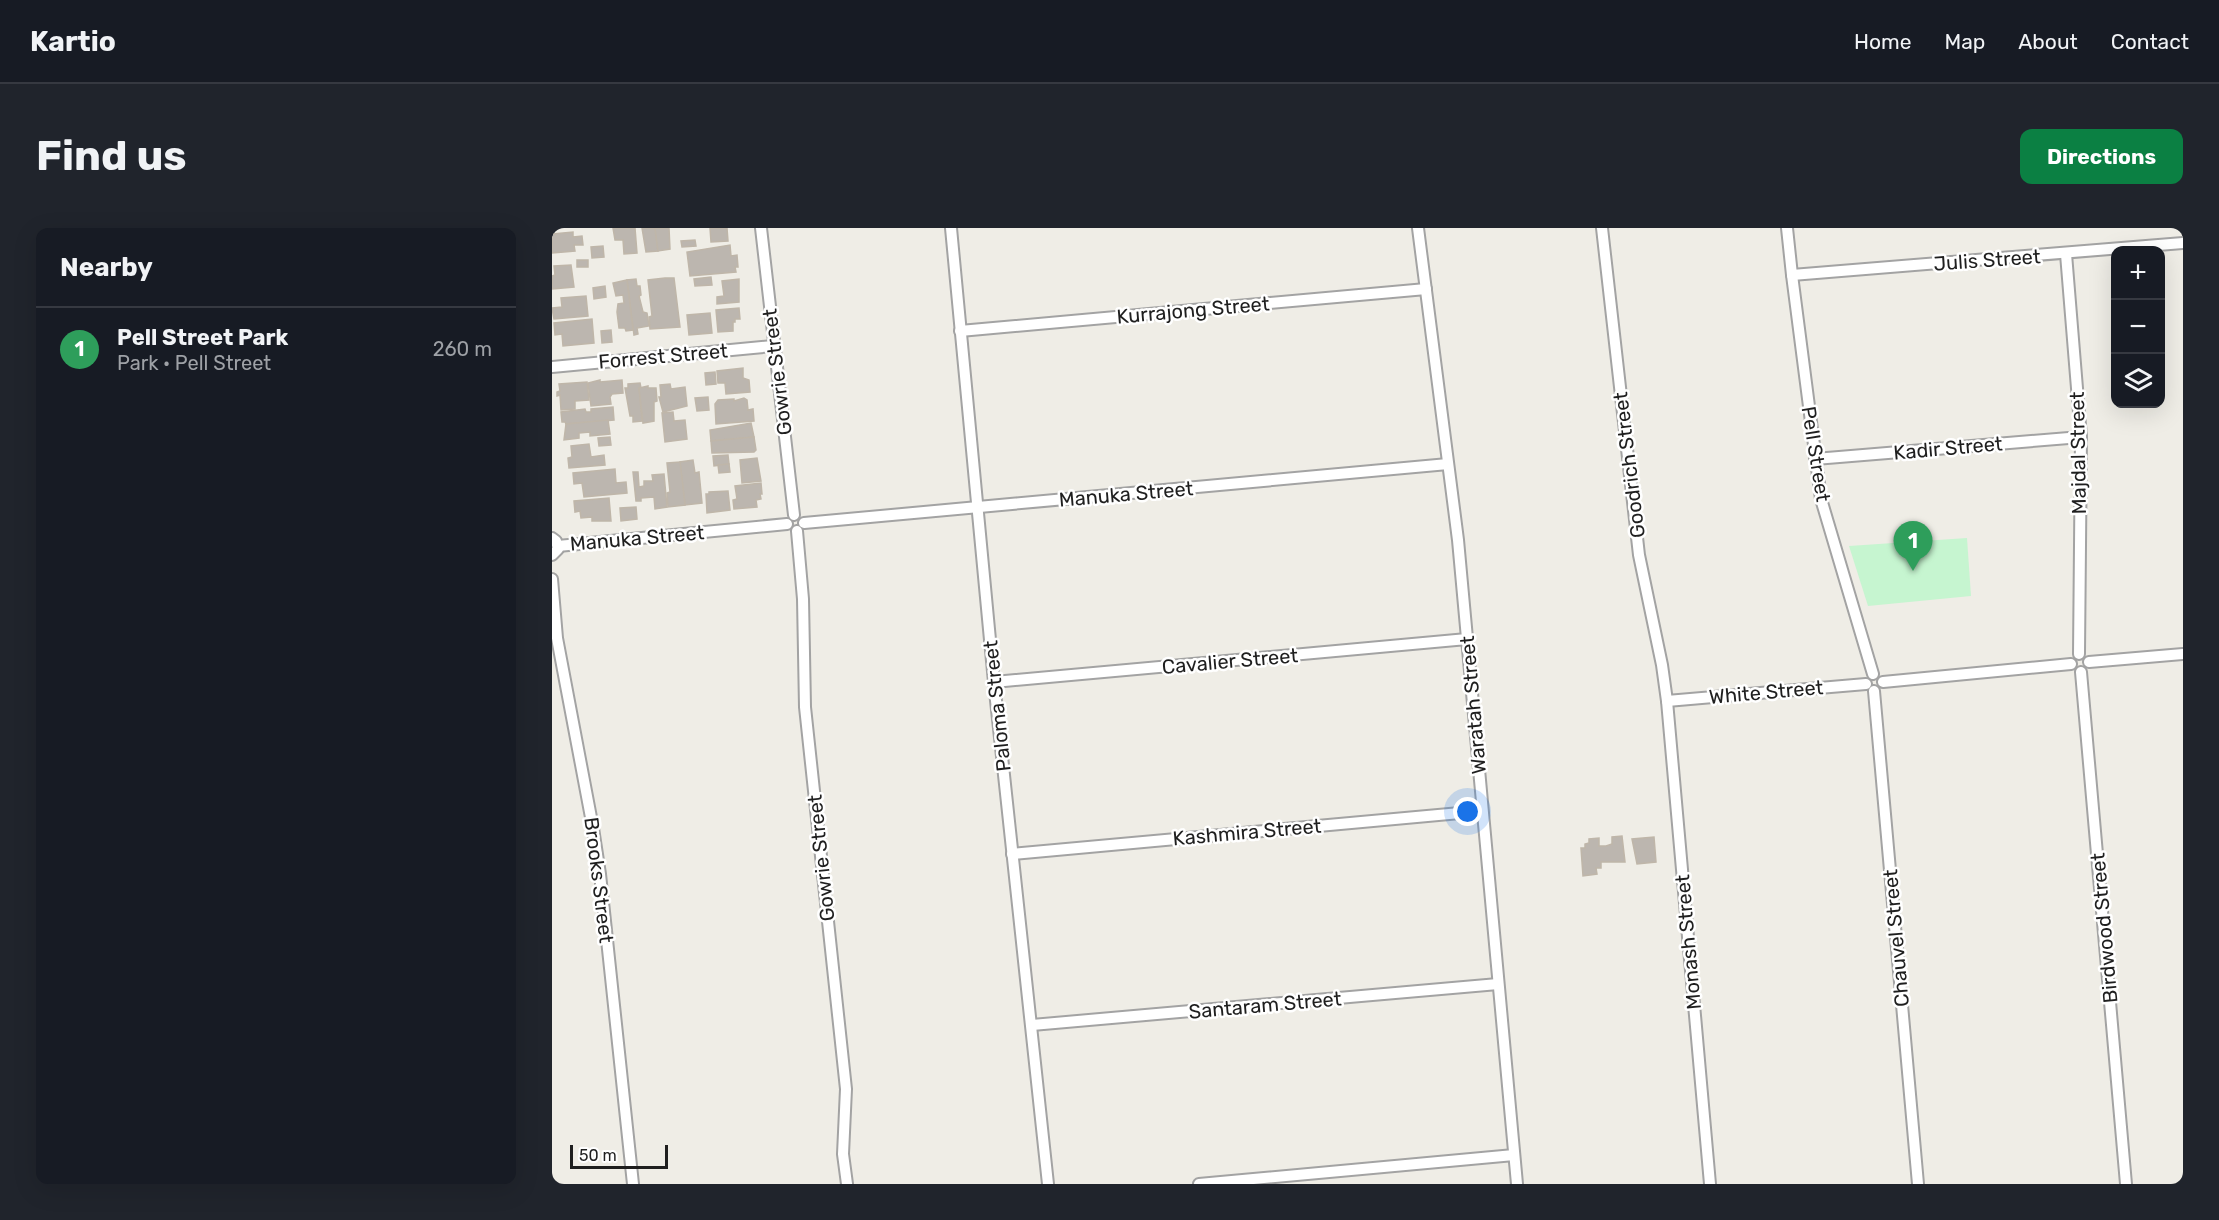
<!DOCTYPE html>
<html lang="en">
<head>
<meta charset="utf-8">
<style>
  body { margin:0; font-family:Rubik,sans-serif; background:#20242c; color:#f1f3f6 }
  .controls { position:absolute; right:18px; top:18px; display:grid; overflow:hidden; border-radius:12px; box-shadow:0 6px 24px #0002 }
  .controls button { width:54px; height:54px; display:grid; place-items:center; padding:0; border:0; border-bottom:2px solid #363941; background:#171b24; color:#f1f3f6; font:30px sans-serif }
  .scale { position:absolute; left:18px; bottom:15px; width:98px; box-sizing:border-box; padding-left:6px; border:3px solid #1f1f1f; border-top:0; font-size:16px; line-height:21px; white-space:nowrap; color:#1f1f1f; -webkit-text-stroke:4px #fff; paint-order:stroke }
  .you { position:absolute; left:916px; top:584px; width:21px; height:21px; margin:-15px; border:4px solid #fff; border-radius:50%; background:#1a73e8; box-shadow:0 0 0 9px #1a73e833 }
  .badge { display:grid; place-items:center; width:39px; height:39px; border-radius:50%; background:#0b8043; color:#fff; font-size:20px; font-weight:700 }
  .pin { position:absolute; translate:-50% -50px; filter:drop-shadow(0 2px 3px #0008) }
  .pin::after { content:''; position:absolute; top:32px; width:21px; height:18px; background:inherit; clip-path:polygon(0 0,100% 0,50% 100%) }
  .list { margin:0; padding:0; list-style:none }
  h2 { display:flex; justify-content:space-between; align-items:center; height:78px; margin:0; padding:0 24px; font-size:26px }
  h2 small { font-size:20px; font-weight:400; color:#9ea1a6 }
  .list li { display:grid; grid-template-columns:39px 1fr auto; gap:18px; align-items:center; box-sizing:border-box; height:84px; padding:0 24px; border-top:2px solid #363941 }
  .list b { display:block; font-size:22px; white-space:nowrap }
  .list p { margin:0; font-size:20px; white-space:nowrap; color:#9ea1a6 }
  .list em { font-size:20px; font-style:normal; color:#9ea1a6 }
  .icon { flex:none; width:33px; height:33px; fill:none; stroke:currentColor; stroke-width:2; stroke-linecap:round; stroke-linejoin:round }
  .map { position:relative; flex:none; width:1631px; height:956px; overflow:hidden; border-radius:12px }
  header { display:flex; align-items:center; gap:36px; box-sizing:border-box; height:84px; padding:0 30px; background:#171b24; border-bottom:2px solid #363941 }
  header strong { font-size:28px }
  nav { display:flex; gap:33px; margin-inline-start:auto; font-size:21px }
  .intro { display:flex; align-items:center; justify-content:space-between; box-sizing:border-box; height:144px; padding:0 36px }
  h1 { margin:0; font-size:42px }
  .button { padding:15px 27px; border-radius:12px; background:#0b8043; color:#fff; font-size:21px; font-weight:700 }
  main { display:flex; gap:36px; padding:0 36px }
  aside { flex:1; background:#171b24; border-radius:12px; box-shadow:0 6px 24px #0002 }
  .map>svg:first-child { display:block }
</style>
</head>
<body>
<header>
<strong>Kartio</strong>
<nav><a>Home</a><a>Map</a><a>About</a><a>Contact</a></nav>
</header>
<div class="intro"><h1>Find us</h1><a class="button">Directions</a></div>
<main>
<aside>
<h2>Nearby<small></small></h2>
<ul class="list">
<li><span class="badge" style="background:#2e9e5b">1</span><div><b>Pell Street Park</b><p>Park · Pell Street</p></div><em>260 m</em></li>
</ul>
</aside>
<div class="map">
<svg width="1631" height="956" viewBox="0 0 1631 956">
  <rect width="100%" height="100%" fill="#efede6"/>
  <polygon fill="#c6f5d0" points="1415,310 1419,368 1316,378 1297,318"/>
  <g fill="#bcb6af" stroke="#bfb6a9" stroke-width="1.5">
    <polygon points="61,0 83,0 85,25 72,26 71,12 63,12"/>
    <polygon points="90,0 103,0 106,23 94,24"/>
    <polygon points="103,0 117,0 118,21 106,23"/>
    <polygon points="158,0 175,0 176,13 159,14"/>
    <polygon points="21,4 21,9 30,8 31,17 22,17 23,23 0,25 0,6"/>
    <polygon points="143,12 144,18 130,19 129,13"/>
    <polygon points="178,17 179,28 185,27 186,39 183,39 184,44 138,48 135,24"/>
    <polygon points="51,18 52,29 40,30 39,19"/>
    <rect x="25" y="32" width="11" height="7"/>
    <polygon points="19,37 22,59 0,61 0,48 3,47 2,38"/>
    <polygon points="159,49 160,57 143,58 142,51"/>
    <polygon points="113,50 122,50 128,99 98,101 97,89 100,88 96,52"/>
    <polygon points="84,51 85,58 88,58 89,67 87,68 91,84 95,85 97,98 85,100 86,106 82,107 75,52"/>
    <polygon points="187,51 187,74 165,76 165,69 172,68 170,53"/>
    <polygon points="75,52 81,102 74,103 73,100 67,100 65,84 66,76 72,75 71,67 64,68 61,55"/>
    <polygon points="53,58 54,69 42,71 41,60"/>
    <polygon points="34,68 36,88 2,91 0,80 10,79 9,70"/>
    <polygon points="187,80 188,91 183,91 183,94 181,94 181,103 166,104 164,82"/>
    <polygon points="158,85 160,105 137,107 135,87"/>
    <polygon points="40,91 42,115 11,118 10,106 3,107 2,95"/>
    <polygon points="59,102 60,114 50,115 49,103"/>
    <polygon points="191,140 191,150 197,152 198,164 174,166 173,155 166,155 165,143"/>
    <polygon points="163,144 164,156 154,157 153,145"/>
    <polygon points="48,152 48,154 70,152 71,165 60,166 58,169 59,176 39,178 36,155"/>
    <polygon points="35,154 37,172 23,173 23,181 9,182 8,167 5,168 5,164 8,163 7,156"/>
    <polygon points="88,155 89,160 87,160 90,193 81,194 81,188 78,188 73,160 76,160 76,156"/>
    <polygon points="118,156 119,161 133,159 135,178 111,184 107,169 109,169 108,157"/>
    <polygon points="96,158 96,160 104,160 105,173 102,174 102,193 91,195 87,160"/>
    <polygon points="156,169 157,182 145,183 143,170"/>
    <polygon points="192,170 195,172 196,182 201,181 202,193 164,196 163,176 166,172 182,171 182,173"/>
    <polygon points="61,179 62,192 14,196 13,194 10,194 9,184 33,181 34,184 39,184 39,181"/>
    <polygon points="121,184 122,193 133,192 135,211 113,214 110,185"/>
    <polygon points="56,192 58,206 38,208 38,204 27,205 27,210 12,212 14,196"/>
    <polygon points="199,195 202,209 159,213 158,202"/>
    <polygon points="58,209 59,217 47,218 46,210"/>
    <polygon points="202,209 204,222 202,224 160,225 159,213"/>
    <polygon points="37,216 39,229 52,227 53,237 17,240 16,230 20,229 19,218"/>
    <polygon points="176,227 177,236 162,238 161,228"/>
    <polygon points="205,230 209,253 190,255 188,232"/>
    <polygon points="141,232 143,245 147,244 150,275 133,277 128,234"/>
    <polygon points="128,234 133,277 116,279 115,265 118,264 115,235"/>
    <polygon points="177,236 178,244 167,245 166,237"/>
    <polygon points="63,241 64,255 74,254 75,265 32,269 30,255 22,256 21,245"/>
    <polygon points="81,244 86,244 87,259 92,258 92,253 101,253 100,247 112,246 115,279 103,281 102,269 89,270 89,273 84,273"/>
    <polygon points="209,255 210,266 208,266 209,271 204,272 205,279 182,281 181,272 185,271 183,258"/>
    <polygon points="176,263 178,282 155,285 154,266 157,266 157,264"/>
    <polygon points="57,270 59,293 40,293 40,289 29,290 28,283 23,284 22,273"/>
    <polygon points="84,279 85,291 69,293 68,280"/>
    <polygon points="1070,608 1073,634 1049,634 1049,640 1044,640 1045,646 1031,648 1029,620 1033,620 1033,616 1037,615 1037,611 1047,610 1047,618 1054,618 1060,616 1060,609"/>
    <polygon points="1102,609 1104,634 1085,636 1080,611"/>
  </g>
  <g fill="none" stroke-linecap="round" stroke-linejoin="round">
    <g stroke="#a3a3a3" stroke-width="14">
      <g id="minor">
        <polyline points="209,0 242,287"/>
        <polyline points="399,0 442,454 496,956"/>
        <polyline points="866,0 906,312 965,956"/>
        <polyline points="1050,0 1087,327 1110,437 1115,473 1158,956"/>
        <polyline points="1235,0 1240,47 1269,271 1321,446"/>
        <polyline points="1514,26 1529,209 1527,426"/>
        <polyline points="1240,47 1631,15"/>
        <polyline points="408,103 874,61"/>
        <polyline points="0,139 221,118"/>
        <polyline points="1263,231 1529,209"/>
        <polyline points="252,295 896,236"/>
        <polyline points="245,303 251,371 253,479 294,861 291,926 295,956"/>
        <polyline points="0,310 4,313 6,321 0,327"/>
        <polyline points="6,318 235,296"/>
        <polyline points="0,351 5,410 41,600 48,646 81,956"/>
        <polyline points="1537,434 1631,426"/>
        <polyline points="1529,444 1574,956"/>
        <polyline points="442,454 915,411"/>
        <polyline points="1331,454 1519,436"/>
        <polyline points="1322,463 1366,956"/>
        <polyline points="1115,473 1314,456"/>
        <polyline points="460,626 930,583"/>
        <polyline points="480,797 946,756"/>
        <polyline points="647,956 962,927"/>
      </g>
    </g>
    <use href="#minor" stroke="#fff" stroke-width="10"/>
  </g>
  <g text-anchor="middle" stroke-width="5" stroke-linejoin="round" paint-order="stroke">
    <g font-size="20" fill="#1f1f1f" stroke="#fff">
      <text transform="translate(1435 32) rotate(-4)" y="7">Julis Street</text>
      <text transform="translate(641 82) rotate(-5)" y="7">Kurrajong Street</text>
      <text transform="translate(111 128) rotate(-5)" y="7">Forrest Street</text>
      <text transform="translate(225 144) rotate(-97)" y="7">Gowrie Street</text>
      <text transform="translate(1396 220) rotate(-5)" y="7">Kadir Street</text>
      <text transform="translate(1526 225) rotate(-91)" y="7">Majdal Street</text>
      <text transform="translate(1264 226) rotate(81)" y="7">Pell Street</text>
      <text transform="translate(1077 237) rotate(-97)" y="7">Goodrich Street</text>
      <text transform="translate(574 266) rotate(-5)" y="7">Manuka Street</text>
      <text transform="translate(85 310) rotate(-5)" y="7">Manuka Street</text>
      <text transform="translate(678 433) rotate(-5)" y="7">Cavalier Street</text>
      <text transform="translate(1214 464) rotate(-5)" y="7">White Street</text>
      <text transform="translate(921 477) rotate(-95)" y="7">Waratah Street</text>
      <text transform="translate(445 478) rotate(-96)" y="7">Paloma Street</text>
      <text transform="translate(695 604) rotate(-5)" y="7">Kashmira Street</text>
      <text transform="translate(269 630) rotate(-96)" y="7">Gowrie Street</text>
      <text transform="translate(47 652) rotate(83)" y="7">Brooks Street</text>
      <text transform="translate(1552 700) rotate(-95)" y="7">Birdwood Street</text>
      <text transform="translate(1344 710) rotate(-95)" y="7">Chauvel Street</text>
      <text transform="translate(1136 714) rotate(-95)" y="7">Monash Street</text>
      <text transform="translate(713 777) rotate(-5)" y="7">Santaram Street</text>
    </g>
  </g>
</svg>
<div class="controls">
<button>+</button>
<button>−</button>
<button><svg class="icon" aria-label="layers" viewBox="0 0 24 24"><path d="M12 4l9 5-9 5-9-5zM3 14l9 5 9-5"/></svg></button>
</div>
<div class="scale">50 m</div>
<div class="you"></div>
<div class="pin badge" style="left:1361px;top:343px;background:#2e9e5b">1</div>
</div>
</main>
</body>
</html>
